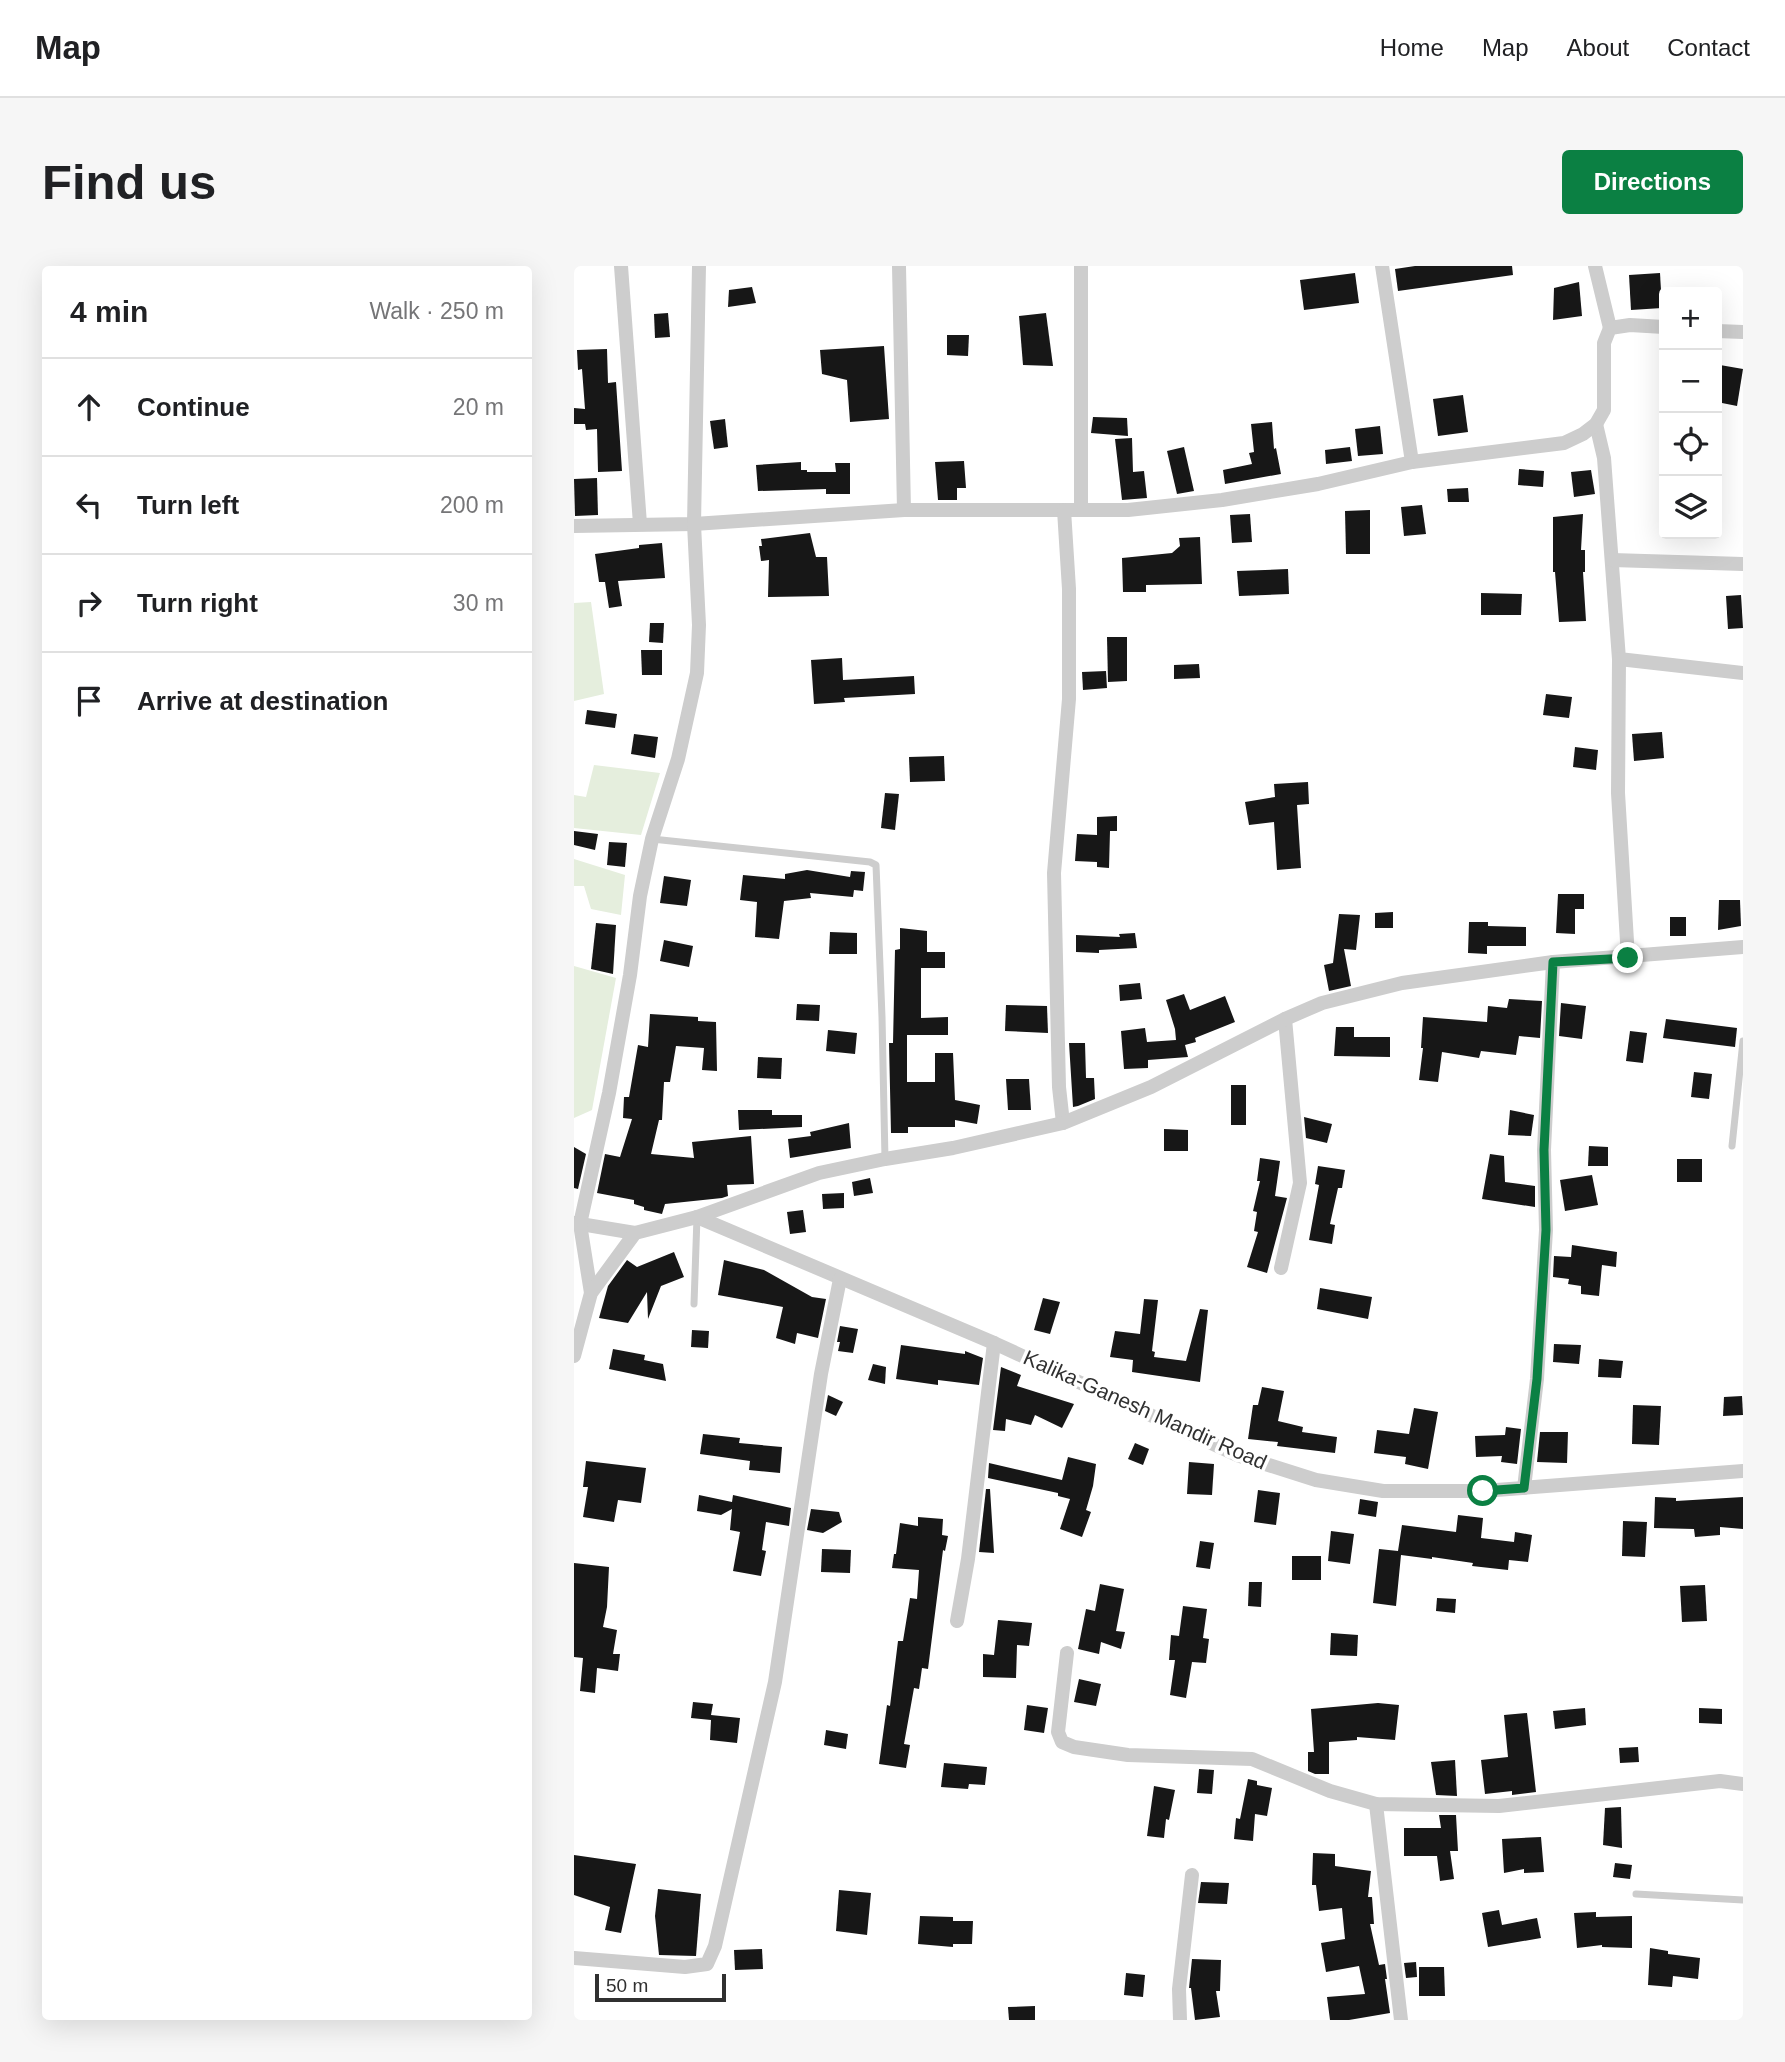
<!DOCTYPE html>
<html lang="en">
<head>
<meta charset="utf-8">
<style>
  body { margin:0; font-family:Arial,sans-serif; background:#f6f6f6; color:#202124 }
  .controls { position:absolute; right:21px; top:21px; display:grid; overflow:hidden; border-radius:7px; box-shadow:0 7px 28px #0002 }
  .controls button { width:63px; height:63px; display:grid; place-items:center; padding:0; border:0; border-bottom:2px solid #e0e0e0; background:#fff; color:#202124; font:35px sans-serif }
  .scale { position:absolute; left:21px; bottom:18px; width:131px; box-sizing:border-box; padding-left:7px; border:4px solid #303030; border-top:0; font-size:19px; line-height:24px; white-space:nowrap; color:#303030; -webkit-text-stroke:5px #fff; paint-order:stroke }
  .stop { position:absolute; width:21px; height:21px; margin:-16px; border:5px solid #0b8043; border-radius:50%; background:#fff }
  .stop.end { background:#0b8043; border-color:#fff; box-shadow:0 2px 7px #0008 }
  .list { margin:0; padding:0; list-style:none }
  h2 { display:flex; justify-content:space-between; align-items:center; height:91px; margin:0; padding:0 28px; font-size:30px }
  h2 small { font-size:23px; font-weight:400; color:#757577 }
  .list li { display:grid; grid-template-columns:46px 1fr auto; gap:21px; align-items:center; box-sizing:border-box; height:98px; padding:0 28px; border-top:2px solid #e0e0e0 }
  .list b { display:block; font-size:26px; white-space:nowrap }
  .list em { font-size:23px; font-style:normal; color:#757577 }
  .icon { flex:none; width:38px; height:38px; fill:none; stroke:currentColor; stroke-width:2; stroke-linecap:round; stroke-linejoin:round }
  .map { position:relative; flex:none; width:1169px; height:1754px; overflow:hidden; border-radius:7px }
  header { display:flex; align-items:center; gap:42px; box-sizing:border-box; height:98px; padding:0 35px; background:#fff; border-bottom:2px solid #e0e0e0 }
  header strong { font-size:33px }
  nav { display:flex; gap:38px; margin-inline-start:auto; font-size:24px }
  .intro { display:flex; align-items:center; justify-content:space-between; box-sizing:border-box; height:168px; padding:0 42px }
  h1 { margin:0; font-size:49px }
  .button { padding:18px 32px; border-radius:7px; background:#0b8043; color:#fff; font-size:24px; font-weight:700 }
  main { display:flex; gap:42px; padding:0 42px }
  aside { flex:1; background:#fff; border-radius:7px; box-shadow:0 7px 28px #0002 }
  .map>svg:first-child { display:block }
</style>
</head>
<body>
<header>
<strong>Map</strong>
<nav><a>Home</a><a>Map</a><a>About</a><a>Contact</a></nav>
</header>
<div class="intro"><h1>Find us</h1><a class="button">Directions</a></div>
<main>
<aside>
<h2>4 min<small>Walk · 250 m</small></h2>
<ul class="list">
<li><svg class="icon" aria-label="ahead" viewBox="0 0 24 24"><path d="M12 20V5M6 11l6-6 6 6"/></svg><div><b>Continue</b></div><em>20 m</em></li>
<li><svg class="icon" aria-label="left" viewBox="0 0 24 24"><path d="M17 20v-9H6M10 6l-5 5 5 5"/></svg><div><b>Turn left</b></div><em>200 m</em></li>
<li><svg class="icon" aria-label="right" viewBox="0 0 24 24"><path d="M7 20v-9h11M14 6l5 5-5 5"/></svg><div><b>Turn right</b></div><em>30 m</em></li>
<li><svg class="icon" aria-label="arrive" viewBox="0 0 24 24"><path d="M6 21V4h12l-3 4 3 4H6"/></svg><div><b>Arrive at destination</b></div></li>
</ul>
</aside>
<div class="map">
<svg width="1169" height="1754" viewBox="0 0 1169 1754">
  <rect width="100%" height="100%" fill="#fff"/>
  <g fill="#e5eedd">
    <polygon points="17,336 30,428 0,435 0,337"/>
    <polygon points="20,499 86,507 67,569 0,562 0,529 12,531"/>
    <polygon points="0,593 51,609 47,649 17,643 10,620 0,620"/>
    <polygon points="0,700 42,712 18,844 0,852"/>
  </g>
  <g fill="#171717">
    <polygon points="841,0 938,0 939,9 824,25 821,3"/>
    <polygon points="781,7 785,37 730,44 726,14"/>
    <polygon points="1086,7 1088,42 1057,44 1055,9"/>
    <polygon points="1005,16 1008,50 979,54 980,22"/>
    <polygon points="178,21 182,37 154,41 155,24"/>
    <polygon points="94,47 96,71 81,72 80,48"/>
    <polygon points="472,47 479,100 449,99 445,50"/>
    <polygon points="373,69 395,69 394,90 373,89"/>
    <polygon points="310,80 315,153 276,156 273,114 248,108 246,84"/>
    <polygon points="33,83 34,117 42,116 48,205 24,206 23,163 12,164 11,158 0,158 0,142 11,143 8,103 4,104 3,84"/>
    <polygon points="1146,99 1169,103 1163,140 1143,136"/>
    <polygon points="889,129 894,166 864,170 859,133"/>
    <polygon points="519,151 553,152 554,170 517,167"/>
    <polygon points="151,153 154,181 140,183 136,155"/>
    <polygon points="698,156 700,183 702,182 707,208 651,218 649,204 678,198 675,187 680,186 677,158"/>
    <polygon points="806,160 809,188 784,190 781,163"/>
    <polygon points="558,172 559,206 570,205 573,232 548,234 541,173"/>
    <polygon points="610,181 620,225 603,228 593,185"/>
    <polygon points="776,181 778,195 752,198 751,184"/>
    <polygon points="390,195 392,222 383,222 383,234 364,234 361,196"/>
    <polygon points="227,196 227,204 233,204 233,206 262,206 261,197 276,197 276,228 252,228 252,223 184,225 182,199"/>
    <polygon points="945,203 970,205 969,221 944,219"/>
    <polygon points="1017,204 1021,228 1000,231 997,206"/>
    <polygon points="23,212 24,249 1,250 0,213"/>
    <polygon points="894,222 895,236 874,236 873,223"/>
    <polygon points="848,239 852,268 830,270 827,241"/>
    <polygon points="796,244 796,288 772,288 771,245"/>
    <polygon points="676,248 678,276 658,277 656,249"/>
    <polygon points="1009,248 1007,284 1011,284 1011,306 1009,306 1012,355 985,356 981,306 979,306 979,251"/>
    <polygon points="236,267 242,291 253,291 255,330 194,331 195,294 187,295 185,280 188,280 187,273"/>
    <polygon points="626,271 628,318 572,319 572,326 549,326 548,292 598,287 606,280 605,272"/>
    <polygon points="88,277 91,312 44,315 48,340 35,342 31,316 25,316 21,288 65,282 65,279"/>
    <polygon points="714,303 715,328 665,330 663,305"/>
    <polygon points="907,327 948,328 947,349 907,349"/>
    <polygon points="1167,329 1169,362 1154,363 1152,330"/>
    <polygon points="76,357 90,357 89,377 75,376"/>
    <polygon points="533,371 553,371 553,415 534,416"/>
    <polygon points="67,384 88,384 88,409 68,409"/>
    <polygon points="268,392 269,414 340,410 341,428 270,432 271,436 240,438 237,394"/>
    <polygon points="625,398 626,412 600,413 600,399"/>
    <polygon points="532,405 533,422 509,424 508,406"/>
    <polygon points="972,428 998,431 995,452 969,449"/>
    <polygon points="13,444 43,448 41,462 11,458"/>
    <polygon points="1088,466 1090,492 1060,495 1058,468"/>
    <polygon points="60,468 84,471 81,492 57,488"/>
    <polygon points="1001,481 1024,484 1022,504 999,501"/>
    <polygon points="370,490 371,515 336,516 335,491"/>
    <polygon points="734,516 735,538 723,539 727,602 703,604 700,556 675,559 671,536 701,531 700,518"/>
    <polygon points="311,527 325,528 321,564 307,562"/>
    <polygon points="543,550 543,565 536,565 535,602 523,601 523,596 501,595 503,568 523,569 523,551"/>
    <polygon points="0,565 24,568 21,584 0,579"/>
    <polygon points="35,576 53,577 51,601 33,599"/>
    <polygon points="233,604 276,611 277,605 291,606 289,625 280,624 279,631 236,627 237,632 210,635 205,673 181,671 183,636 166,634 169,609 211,613 211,608"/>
    <polygon points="90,610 117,614 113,640 86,637"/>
    <polygon points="984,628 1010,628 1010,643 1001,643 1001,668 982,667"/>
    <polygon points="1145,634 1166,634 1167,660 1144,664"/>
    <polygon points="819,646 819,662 801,662 801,647"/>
    <polygon points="765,648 786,649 782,684 770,683 777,720 755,725 750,699 759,697"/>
    <rect x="1096" y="651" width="16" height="19"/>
    <polygon points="895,656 914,656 914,660 952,661 952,680 913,680 913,688 894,687"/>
    <polygon points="22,657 42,659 39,708 17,703"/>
    <polygon points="326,662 353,665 353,686 371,686 371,702 347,702 347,752 374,751 374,769 333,769 333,816 361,816 361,787 379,787 381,834 406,839 403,858 381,854 381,861 334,861 334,867 317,867 315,777 319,777 321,684 326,683"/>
    <polygon points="256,666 283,667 283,688 255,688"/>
    <polygon points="561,667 563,682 525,684 525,687 502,686 502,669 546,671 545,668"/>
    <polygon points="90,674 119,680 115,701 86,695"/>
    <polygon points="566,717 568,733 546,735 545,719"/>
    <polygon points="610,728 616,744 651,730 661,756 621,772 622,776 611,779 614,791 574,794 574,802 550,803 547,765 571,762 573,776 602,774 601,763 592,734"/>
    <polygon points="935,733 968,735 966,772 945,770 942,789 907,785 905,792 868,786 864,816 845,814 849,782 847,782 849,751 913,756 914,740 933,742"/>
    <polygon points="987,737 1012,740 1008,773 985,770"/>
    <polygon points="223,738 246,739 245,755 222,754"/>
    <polygon points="432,739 473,740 474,767 431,765"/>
    <polygon points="76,748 124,751 124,755 142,756 143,805 128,804 130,782 102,780 96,816 90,816 88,854 85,854 77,888 120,892 118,876 177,870 180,918 153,919 154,930 148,932 91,938 88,948 70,944 70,941 60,938 60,934 23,927 31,888 46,891 58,853 49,852 50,831 55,831 64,779 74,781"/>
    <polygon points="1092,753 1163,762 1161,781 1089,772"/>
    <polygon points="762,761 780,761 780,771 816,771 816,791 760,790"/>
    <polygon points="254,764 283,767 281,788 252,785"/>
    <polygon points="1056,765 1073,767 1069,797 1052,795"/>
    <polygon points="495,777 511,777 512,812 520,812 521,833 504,840 499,841"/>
    <polygon points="184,791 208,792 207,813 183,812"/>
    <polygon points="1120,806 1138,808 1135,833 1117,831"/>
    <polygon points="432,813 455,813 457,844 434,844"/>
    <rect x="657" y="819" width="15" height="40"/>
    <polygon points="164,844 198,844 198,849 228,849 228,861 165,864"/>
    <polygon points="936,844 960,849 957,870 934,869"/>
    <polygon points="730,851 758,858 753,877 732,872"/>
    <polygon points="275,857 277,882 216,892 214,873 237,870 236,866"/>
    <polygon points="590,863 614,864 614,885 590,885"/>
    <polygon points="1015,880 1034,881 1034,900 1014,900"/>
    <polygon points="0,881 12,888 4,923 0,922"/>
    <polygon points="916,888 930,890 931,916 961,920 961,941 908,933"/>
    <polygon points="686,892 706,895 701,930 713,932 693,1007 673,1001 684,966 680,965 683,946 679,945 686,915 683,915"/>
    <rect x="1103" y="893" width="25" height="23"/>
    <polygon points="744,900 771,904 768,922 764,922 756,958 761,959 758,978 735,974 745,919 741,918"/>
    <polygon points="1018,909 1024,939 991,945 986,914"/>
    <polygon points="296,912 299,927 280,930 278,916"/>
    <polygon points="270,927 270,942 249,943 248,928"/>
    <polygon points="229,944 232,966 216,968 213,946"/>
    <polygon points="998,979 1043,986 1042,1001 1028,999 1025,1030 1007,1028 1007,1020 994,1018 995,1013 979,1011 980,990 997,991"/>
    <polygon points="100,986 110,1011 87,1020 74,1053 73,1026 54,1057 25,1052 34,1020 53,994 63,1001"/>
    <polygon points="150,994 190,1004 238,1031 252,1033 244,1072 223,1067 221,1078 202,1072 209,1041 144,1029"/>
    <polygon points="746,1022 798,1031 794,1053 743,1043"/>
    <polygon points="469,1032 486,1036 476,1068 460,1064"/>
    <polygon points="570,1033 584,1034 578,1085 581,1086 580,1091 612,1095 626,1043 634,1044 626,1116 558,1106 559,1094 536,1091 541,1065 566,1068"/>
    <polygon points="266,1060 284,1063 279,1087 264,1085 266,1076 263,1076"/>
    <polygon points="118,1064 135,1065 134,1082 117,1081"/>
    <polygon points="980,1078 1007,1079 1005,1098 979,1096"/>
    <polygon points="327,1079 391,1088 391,1085 409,1092 405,1119 364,1114 364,1119 322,1113"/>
    <polygon points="39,1083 71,1089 70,1094 89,1098 92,1115 35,1103"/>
    <polygon points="1025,1093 1049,1095 1047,1112 1024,1111"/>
    <polygon points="299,1098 312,1101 311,1118 294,1114"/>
    <polygon points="427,1101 447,1109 443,1120 500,1138 488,1162 461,1149 457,1159 432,1153 431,1165 419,1164"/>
    <polygon points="688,1121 710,1125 704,1155 729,1161 728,1166 763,1171 761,1187 703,1180 704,1176 674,1173 679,1139 684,1139"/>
    <polygon points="254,1129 269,1136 262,1150 251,1145"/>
    <polygon points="1168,1130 1169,1149 1149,1150 1150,1131"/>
    <polygon points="1059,1139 1087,1140 1085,1179 1058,1178"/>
    <polygon points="840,1142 864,1146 854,1203 831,1198 832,1191 800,1187 803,1164 835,1168"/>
    <polygon points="932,1161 947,1163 943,1198 927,1196 928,1190 902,1191 901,1170 931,1169"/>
    <polygon points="966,1166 994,1166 993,1197 963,1196"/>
    <polygon points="129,1168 166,1172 165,1177 208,1181 206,1207 175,1204 176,1195 126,1188"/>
    <polygon points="561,1177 575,1183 569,1199 554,1193"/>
    <polygon points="494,1191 522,1198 519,1220 512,1244 517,1246 508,1271 486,1263 496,1233 484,1230 484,1227 414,1212 415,1197 488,1214"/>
    <polygon points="12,1195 72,1202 67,1237 44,1234 40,1256 9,1251 14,1221 9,1221"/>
    <polygon points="615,1196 640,1198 638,1229 613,1228"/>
    <polygon points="412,1223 416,1223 420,1287 405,1286"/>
    <polygon points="684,1224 706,1227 702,1259 680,1256"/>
    <polygon points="125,1229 158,1236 159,1229 217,1242 215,1260 192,1256 188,1284 192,1285 187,1310 159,1305 166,1266 156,1264 158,1243 147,1249 123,1245"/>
    <polygon points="1081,1231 1102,1232 1102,1235 1169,1231 1169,1263 1146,1261 1146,1269 1121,1271 1120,1263 1080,1262"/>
    <polygon points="786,1233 804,1236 802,1251 784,1248"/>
    <polygon points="237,1243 265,1246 268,1256 249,1267 233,1264"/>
    <polygon points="884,1249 909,1252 907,1272 940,1276 941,1266 958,1269 954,1296 935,1294 934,1304 898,1300 899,1297 858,1291 858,1293 827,1289 822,1340 799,1337 805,1283 824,1285 828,1259 882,1266"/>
    <polygon points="344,1251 369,1253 368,1269 374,1270 371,1285 369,1284 354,1403 348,1402 345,1423 340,1422 330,1478 336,1479 332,1502 305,1498 313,1439 316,1440 324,1375 329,1375 336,1332 343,1333 345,1304 318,1302 320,1288 322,1288 326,1257 344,1260"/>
    <polygon points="1049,1255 1073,1256 1071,1291 1048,1290"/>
    <polygon points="757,1265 780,1268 776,1298 754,1295"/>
    <polygon points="626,1275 640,1277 636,1303 622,1301"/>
    <polygon points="248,1283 277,1284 276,1307 247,1306"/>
    <rect x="718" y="1290" width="29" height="24"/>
    <polygon points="0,1297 35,1301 33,1341 29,1361 43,1364 39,1388 46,1388 44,1405 23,1402 21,1427 6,1425 9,1392 0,1391"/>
    <polygon points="675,1316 688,1316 687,1341 674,1340"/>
    <polygon points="526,1318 550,1323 542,1365 551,1366 547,1383 527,1376 525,1388 504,1383 512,1343 521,1345"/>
    <polygon points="1131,1319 1133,1355 1108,1356 1106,1320"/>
    <polygon points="863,1332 882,1333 881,1347 862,1345"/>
    <polygon points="609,1340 633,1343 629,1372 635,1373 632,1397 618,1396 612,1432 596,1429 601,1394 595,1394 597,1369 605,1370"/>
    <polygon points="424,1354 458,1357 455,1380 443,1379 442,1412 409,1411 409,1388 420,1389"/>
    <polygon points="757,1367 784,1369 783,1390 756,1389"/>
    <polygon points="505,1413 527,1418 522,1440 500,1436"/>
    <polygon points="119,1436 139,1438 137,1449 166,1452 163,1477 136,1474 137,1454 117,1452"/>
    <polygon points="804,1437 825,1439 821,1474 783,1471 783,1474 755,1476 755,1508 741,1508 734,1505 734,1486 740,1486 737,1443"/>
    <polygon points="453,1439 474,1442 470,1467 450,1464"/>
    <polygon points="1011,1442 1012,1459 981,1463 979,1445"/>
    <polygon points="1125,1442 1148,1443 1148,1458 1125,1457"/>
    <polygon points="953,1447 962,1526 938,1529 938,1525 911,1528 907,1494 934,1491 930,1449"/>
    <polygon points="252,1464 274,1468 272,1483 250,1479"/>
    <polygon points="1064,1481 1065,1496 1046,1497 1045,1482"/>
    <polygon points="881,1494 883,1530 862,1529 857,1496"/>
    <polygon points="370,1497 413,1501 411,1519 395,1518 394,1523 367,1521"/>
    <polygon points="625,1503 640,1504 638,1528 623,1527"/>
    <polygon points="674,1513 683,1515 683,1519 698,1522 693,1550 681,1548 679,1575 660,1573 662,1552 666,1553"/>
    <polygon points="580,1520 601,1524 595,1554 592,1553 590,1572 573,1570"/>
    <polygon points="1047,1541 1048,1582 1029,1579 1031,1542"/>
    <polygon points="865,1549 882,1549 884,1585 876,1585 880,1613 866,1615 863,1590 830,1590 830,1562 867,1562"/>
    <polygon points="967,1571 970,1606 950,1607 950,1603 930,1607 928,1573"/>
    <polygon points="739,1587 761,1588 761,1600 797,1605 794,1631 798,1631 800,1658 796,1658 805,1699 811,1698 813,1713 811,1713 816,1747 775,1754 756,1754 753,1731 791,1728 785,1700 752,1706 747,1677 771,1673 768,1642 745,1645 742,1619 738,1619"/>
    <polygon points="0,1589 62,1598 47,1667 31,1664 36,1641 0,1629"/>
    <polygon points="1041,1597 1058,1599 1056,1613 1039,1611"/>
    <polygon points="627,1616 655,1617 653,1638 624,1637"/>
    <polygon points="84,1623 127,1628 122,1690 85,1689 81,1650"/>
    <polygon points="265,1624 297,1627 293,1669 262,1665"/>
    <polygon points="925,1644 928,1659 963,1652 967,1672 914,1681 908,1647"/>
    <polygon points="1022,1646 1022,1651 1058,1650 1058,1682 1028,1681 1028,1679 1003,1682 1000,1647"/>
    <polygon points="346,1650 379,1651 379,1655 399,1655 398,1678 379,1678 379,1681 344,1678"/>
    <polygon points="1076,1682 1094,1685 1094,1688 1126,1692 1124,1713 1099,1710 1098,1721 1074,1719"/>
    <polygon points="188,1683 189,1703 161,1704 160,1684"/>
    <polygon points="618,1693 647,1694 646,1725 642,1725 646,1751 621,1754 617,1722 615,1722"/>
    <polygon points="842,1696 843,1711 832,1712 830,1697"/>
    <polygon points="845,1701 870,1701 871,1730 845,1730"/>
    <polygon points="552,1707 571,1709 569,1731 550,1729"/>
    <polygon points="461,1740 461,1754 435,1754 434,1741"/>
  </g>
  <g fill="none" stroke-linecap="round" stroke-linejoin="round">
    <g stroke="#cdcdcd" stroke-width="7">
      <polyline points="78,573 296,596 302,599 308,751 311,893"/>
      <polyline points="1158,880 1169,775"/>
      <polyline points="120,1038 123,951"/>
      <polyline points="1062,1628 1169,1634"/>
    </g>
    <g stroke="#cdcdcd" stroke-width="14">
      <polyline points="47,0 66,258"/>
      <polyline points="325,0 330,244"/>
      <polyline points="808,0 838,196"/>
      <polyline points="1021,0 1036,62"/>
      <polyline points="1143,65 1169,66"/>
      <polyline points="1022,158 1030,192 1045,393 1169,407"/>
      <polyline points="507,244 507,0"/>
      <polyline points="0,260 120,258 330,244 554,244 648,234 744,218 838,196 990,177 1009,168 1022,158 1030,144 1030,77 1036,62 1056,59 1090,61"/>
      <polyline points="1038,294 1169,298"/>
      <polyline points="1045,393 1044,527 1054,692"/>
      <polyline points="489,857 485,821 480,607 495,433 495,323 490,244"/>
      <polyline points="123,951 420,1077 663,1189 742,1214 809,1225 909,1225 1169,1205"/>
      <polyline points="0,957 61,967"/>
      <polyline points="707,1002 726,917 711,753"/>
      <polyline points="17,1027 6,958 35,827 56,709 66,630 78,573 104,493 123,407 125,359 120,258 125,0"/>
      <polyline points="0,1090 17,1027 61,967 123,951 245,907 311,893 379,882 489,857 577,821 711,753 748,737 828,717 979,696 1169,681"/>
      <polyline points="950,1222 963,1113 972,964 970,884 979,696"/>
      <polyline points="383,1355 394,1293 420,1077"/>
      <polyline points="493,1387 484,1466 488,1476 500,1481 554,1489 678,1493 756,1525 802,1538 925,1540 1146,1515 1169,1518"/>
      <polyline points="802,1538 827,1754"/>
      <polyline points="0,1692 111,1701 133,1698 141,1680 201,1416 247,1108 266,1013"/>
      <polyline points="606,1754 605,1723 618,1609"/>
    </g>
  </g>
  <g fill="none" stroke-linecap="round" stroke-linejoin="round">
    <polyline stroke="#0b8043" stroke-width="9" points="909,1225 950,1222 963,1113 972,964 970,884 979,696 1054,692"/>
  </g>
  <g text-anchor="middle" stroke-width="7" stroke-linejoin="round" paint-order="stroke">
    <g font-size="21" fill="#303030" stroke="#fff">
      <text transform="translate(571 1144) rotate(24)" y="7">Kalika-Ganesh Mandir Road</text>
    </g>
  </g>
</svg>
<div class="controls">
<button>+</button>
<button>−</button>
<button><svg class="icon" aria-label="locate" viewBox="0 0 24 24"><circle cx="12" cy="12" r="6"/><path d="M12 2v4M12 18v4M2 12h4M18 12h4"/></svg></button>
<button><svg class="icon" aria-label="layers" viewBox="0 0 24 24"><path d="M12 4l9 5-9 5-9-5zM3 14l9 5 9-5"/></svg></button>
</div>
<div class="scale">50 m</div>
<div class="stop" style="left:909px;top:1225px"></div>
<div class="stop end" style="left:1054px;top:692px"></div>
</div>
</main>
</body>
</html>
